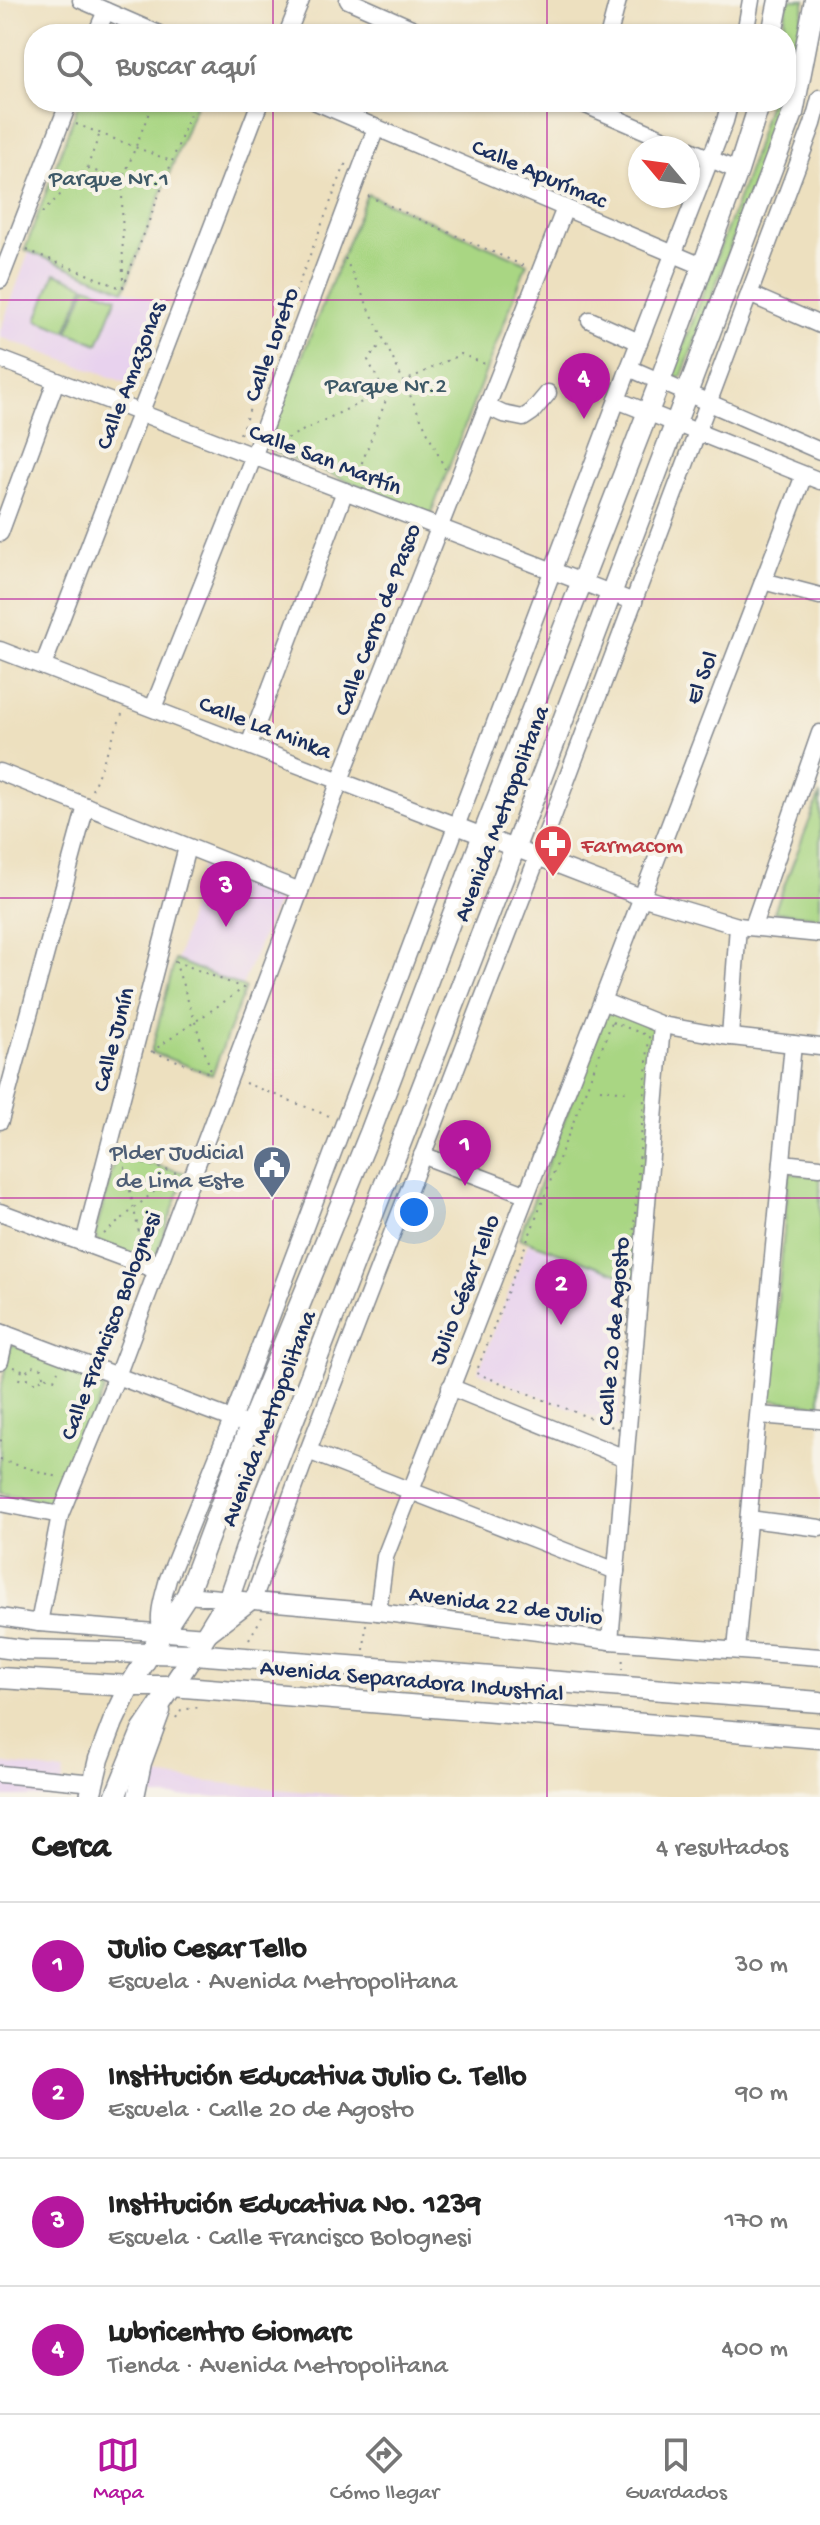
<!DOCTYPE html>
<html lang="es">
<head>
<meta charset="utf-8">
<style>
  body { margin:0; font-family:"Gochi Hand",sans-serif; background:#f6f6f6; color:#222 }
  .compass { position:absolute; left:628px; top:136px; width:72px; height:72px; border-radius:50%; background:#fff; box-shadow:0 2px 6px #0004; rotate:299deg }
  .you { position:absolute; left:414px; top:1212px; width:28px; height:28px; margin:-20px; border:6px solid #fff; border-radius:50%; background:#1a73e8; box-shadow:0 0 0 12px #1a73e833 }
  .badge { display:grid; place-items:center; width:52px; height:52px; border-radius:50%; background:#b5179e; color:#fff; font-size:26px; font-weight:700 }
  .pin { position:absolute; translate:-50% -66px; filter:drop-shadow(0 2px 4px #0008) }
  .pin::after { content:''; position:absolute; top:42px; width:28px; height:24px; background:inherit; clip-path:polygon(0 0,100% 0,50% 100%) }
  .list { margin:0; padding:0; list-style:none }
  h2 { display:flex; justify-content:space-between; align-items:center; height:104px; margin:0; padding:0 32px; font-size:34px }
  h2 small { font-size:26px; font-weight:400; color:#767676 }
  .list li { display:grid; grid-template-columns:52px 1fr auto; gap:24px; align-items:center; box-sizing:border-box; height:128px; padding:0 32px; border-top:2px solid #e0e0e0 }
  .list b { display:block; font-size:30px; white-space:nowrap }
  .list p { margin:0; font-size:26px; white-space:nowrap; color:#767676 }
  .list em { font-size:26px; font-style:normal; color:#767676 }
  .icon { flex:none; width:44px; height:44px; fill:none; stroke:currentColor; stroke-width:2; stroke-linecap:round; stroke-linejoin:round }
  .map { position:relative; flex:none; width:820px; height:1797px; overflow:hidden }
  .search { position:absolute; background:#fff; box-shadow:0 2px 6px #0004; left:24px; right:24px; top:24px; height:88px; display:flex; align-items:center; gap:20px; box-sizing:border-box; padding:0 28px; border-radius:32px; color:#767676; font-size:30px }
  .sheet { height:616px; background:#fff }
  nav { display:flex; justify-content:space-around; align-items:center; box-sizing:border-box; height:112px; border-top:2px solid #e0e0e0; background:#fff; font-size:22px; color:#767676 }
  nav a { display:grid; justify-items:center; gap:4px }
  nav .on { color:#b5179e }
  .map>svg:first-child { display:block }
</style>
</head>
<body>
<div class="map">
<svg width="820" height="1797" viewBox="0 0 820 1797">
  <rect width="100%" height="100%" fill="#f7f3e8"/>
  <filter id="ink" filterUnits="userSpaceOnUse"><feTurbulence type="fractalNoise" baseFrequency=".0125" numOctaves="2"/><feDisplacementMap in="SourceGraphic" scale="16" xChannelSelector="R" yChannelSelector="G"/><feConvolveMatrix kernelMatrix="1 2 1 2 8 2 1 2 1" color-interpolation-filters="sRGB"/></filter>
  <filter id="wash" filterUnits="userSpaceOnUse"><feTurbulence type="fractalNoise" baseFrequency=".006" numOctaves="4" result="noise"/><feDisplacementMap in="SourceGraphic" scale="32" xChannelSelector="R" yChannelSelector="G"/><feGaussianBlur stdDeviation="1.8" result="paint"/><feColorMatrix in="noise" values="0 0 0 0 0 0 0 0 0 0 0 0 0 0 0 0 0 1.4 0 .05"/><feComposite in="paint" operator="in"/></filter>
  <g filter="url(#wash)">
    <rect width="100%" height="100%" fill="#ede0bf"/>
    <g fill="#e8d2ee">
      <polygon points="29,252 166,306 135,386 0,337 0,331"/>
      <polygon points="202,865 280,894 242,986 177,961"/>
      <polygon points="528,1243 630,1278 618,1427 478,1372"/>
      <polygon points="0,1763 64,1772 60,1797 0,1797"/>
      <polygon points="155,1776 354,1797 151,1797"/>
    </g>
    <g fill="#a9d683" stroke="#628270" stroke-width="2">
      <polygon points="788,0 805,0 786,97 786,34 782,34"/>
      <polygon points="79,102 197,102 124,290 25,250"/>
      <polygon points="769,102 784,102 682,376 678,378 673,374 747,175"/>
      <polygon points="367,194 527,263 431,514 269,450 266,447"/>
      <polygon points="55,273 85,285 66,331 37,320"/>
      <polygon points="87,286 117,297 98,344 68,332"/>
      <polygon points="820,794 820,917 774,912"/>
      <polygon points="175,960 245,988 212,1075 151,1052"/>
      <polygon points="613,1012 653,1027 660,1037 636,1277 630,1278 519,1238 605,1015"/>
      <polygon points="116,1155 186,1173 154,1261 98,1242 95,1235"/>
      <polygon points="789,1173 820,1176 820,1405 769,1400"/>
      <polygon points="11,1344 108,1381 58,1504 0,1492 0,1393"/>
    </g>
  </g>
  <g filter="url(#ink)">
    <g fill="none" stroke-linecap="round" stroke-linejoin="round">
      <g stroke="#84888e" stroke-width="19">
        <g id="minor">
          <polyline points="81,0 159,34"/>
          <polyline points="348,0 425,34"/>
          <polyline points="96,34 106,11"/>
          <polyline points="287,34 301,0"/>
          <polyline points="609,34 618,0"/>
          <polyline points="745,34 751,0"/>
          <polyline points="316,102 702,266"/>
          <polyline points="579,102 685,148"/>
          <polyline points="688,149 738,171"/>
          <polyline points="0,280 69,102"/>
          <polyline points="749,294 820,325"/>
          <polyline points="590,320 639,342"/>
          <polyline points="0,359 634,602"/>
          <polyline points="629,368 820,451"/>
          <polyline points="617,400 820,481"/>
          <polyline points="486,406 503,414 523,418 532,412 548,393"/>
          <polyline points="0,533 56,381"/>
          <polyline points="763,581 820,596"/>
          <polyline points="0,650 641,897 738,926 820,934"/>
          <polyline points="43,666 260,102"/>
          <polyline points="153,708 249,468 376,128"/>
          <polyline points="249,745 345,491"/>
          <polyline points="0,772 300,891"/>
          <polyline points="753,926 820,733"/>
          <polyline points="602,1001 662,1025 723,1036 820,1047"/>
          <polyline points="730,1037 738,926"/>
          <polyline points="0,1121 86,806"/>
          <polyline points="422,1155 525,1194"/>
          <polyline points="782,1163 820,1167"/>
          <polyline points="0,1212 156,1270"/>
          <polyline points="84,1243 187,847"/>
          <polyline points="0,1332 242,1423"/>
          <polyline points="0,1361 6,1334"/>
          <polyline points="450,1387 625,1458"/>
          <polyline points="759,1415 820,1420"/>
          <polyline points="308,1451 616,1571"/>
          <polyline points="0,1503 60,1515"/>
          <polyline points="749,1519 820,1528"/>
          <polyline points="187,1595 378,1612 610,1641 820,1657"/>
          <polyline points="378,1612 385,1557 602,1001 804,475"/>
          <polyline points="0,1617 39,1623 206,1636 253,1600 308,1451 538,856 813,124 820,98"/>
          <polyline points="39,1623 60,1515 117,1376 300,891 340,780 565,208"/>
          <path d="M 162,1633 C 156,1616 164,1595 168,1579 L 232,1420 L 629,368 L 725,121 L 730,102"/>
          <polyline points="610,1641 662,1025"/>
          <polyline points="736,1650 793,1044"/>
          <polyline points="0,1774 94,1783"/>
          <polyline points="136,1797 143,1763 162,1711"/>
        </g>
      </g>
      <g stroke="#84888e" stroke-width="23">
        <g id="major">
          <polyline points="772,34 779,0"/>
          <polyline points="0,1647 23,1650 194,1654 820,1702"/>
          <polyline points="0,1678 130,1686 172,1686 820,1738"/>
          <polyline points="90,1797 99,1759 113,1722 130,1686 162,1633 187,1595 250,1426 370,1133 483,835 660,381 738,171 760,102"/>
          <polyline points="115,1797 142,1731 194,1654 229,1597 263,1499 515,847 793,113 815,0"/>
        </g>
      </g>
      <g stroke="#84888e" stroke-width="2" stroke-dasharray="2 6" stroke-linecap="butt">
        <polyline points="76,124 171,161"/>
        <polyline points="88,168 122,182"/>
        <polyline points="368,196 524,266"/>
        <polyline points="42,213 87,168 100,133"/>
        <polyline points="27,250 121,288"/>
        <polyline points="345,258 445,469"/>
        <polyline points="123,287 122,182 153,102"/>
        <polyline points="123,288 195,102"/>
        <polyline points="383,390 368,360 376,349 384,345"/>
        <polyline points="240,434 347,160"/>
        <polyline points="273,445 461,354 485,364"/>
        <polyline points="356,478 391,387"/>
        <polyline points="92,790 122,714"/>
        <polyline points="175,961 212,1074"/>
        <polyline points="175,961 243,988"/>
        <polygon points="612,1022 649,1036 618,1429 476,1373"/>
        <polyline points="151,1052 244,988"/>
        <polyline points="153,1052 210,1073"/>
        <polyline points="245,1083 329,1116"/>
        <polyline points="600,1089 629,1092"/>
        <polyline points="104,1234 176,1173"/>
        <polyline points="142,1247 123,1158 177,1173"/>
        <polyline points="13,1367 26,1371"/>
        <polyline points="44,1376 42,1368 31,1366 27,1371 28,1379 31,1382 39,1382 44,1376 54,1379 58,1371"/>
        <polyline points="19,1380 22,1370"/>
        <polyline points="0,1440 2,1441"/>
        <polyline points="0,1460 58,1477"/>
        <polyline points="249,1639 262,1617"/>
        <polyline points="364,1650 366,1624"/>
        <polyline points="622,1670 623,1656"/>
        <polyline points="176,1718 181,1710 201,1707"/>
      </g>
      <use href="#minor" stroke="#fff" stroke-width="16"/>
      <use href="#major" stroke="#fff" stroke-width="20"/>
    </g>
  </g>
  <path fill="none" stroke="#b5179e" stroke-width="2" stroke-opacity="0.55" d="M 273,0 L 273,34M 547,0 L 547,34M 273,102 L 273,1797M 547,102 L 547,1797M 0,300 L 820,300M 0,599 L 820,599M 0,898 L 820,898M 0,1198 L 820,1198M 0,1498 L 820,1498"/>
  <defs>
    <g id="pharmacy-pin" transform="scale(2)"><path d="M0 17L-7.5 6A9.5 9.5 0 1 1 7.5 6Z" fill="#e0444e" stroke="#f7f3e8"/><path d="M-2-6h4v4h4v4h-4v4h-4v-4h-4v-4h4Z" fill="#fff"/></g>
    <g id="civic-pin" transform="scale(2)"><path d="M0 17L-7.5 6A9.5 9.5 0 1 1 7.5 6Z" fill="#5c6f8a" stroke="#f7f3e8"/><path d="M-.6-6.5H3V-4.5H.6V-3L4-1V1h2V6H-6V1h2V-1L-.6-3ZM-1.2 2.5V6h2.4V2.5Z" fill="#fff"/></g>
  </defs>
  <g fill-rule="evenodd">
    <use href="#pharmacy-pin" x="553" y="844"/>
    <use href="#civic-pin" x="272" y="1165"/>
  </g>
  <g text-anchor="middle" stroke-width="8" stroke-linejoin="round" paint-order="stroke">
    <g font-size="24" fill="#1b2f5e" stroke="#f7f3e8">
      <text transform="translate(540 172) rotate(23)" y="8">Calle Apurímac</text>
      <text transform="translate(270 344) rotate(-70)" y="8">Calle Loreto</text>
      <text transform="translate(129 375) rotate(-69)" y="8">Calle Amazonas</text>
      <text transform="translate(326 458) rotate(21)" y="8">Calle San Martín</text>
      <text transform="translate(376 619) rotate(-69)" y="8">Calle Cerro de Pasco</text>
      <text transform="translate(700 677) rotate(-69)" y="8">El Sol</text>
      <text transform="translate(266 726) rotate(21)" y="8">Calle La Minka</text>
      <text transform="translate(500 813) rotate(-69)" y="8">Avenida Metropolitana</text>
      <text transform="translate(112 1039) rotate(-75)" y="8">Calle Junín</text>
      <text transform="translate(463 1289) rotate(-69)" y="8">Julio César Tello</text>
      <text transform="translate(109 1325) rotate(-69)" y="8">Calle Francisco Bolognesi</text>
      <text transform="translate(612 1331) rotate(-85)" y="8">Calle 20 de Agosto</text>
      <text transform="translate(267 1418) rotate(-69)" y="8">Avenida Metropolitana</text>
      <text transform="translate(506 1604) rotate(7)" y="8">Avenida 22 de Julio</text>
      <text transform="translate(412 1679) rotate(5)" y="8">Avenida Separadora Industrial</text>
    </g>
    <g font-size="24" fill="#3e5967" stroke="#f7f3e8">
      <text x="109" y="185">Parque Nr.1</text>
      <text x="386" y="392">Parque Nr.2</text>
    </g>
    <g font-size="24" fill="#be3a42" stroke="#f7f3e8" text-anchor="start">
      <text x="581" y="852">Farmacom</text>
    </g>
    <g font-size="24" fill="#4e5e75" stroke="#f7f3e8" text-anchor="end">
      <text x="244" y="1159">Plder Judicial<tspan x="244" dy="28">de Lima Este</tspan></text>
    </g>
  </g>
</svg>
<svg class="compass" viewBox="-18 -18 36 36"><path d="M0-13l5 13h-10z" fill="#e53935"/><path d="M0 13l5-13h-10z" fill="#767676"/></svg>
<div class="you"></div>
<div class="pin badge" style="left:465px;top:1186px">1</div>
<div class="pin badge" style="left:561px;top:1325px">2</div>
<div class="pin badge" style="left:226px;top:927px">3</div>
<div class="pin badge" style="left:584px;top:419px">4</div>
<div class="search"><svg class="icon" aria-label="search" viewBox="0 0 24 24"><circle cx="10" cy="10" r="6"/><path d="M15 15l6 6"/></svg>Buscar aquí</div>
</div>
<section class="sheet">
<h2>Cerca<small>4 resultados</small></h2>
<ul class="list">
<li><span class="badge">1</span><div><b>Julio Cesar Tello</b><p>Escuela · Avenida Metropolitana</p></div><em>30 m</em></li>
<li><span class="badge">2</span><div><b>Institución Educativa Julio C. Tello</b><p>Escuela · Calle 20 de Agosto</p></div><em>90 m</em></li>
<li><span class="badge">3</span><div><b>Institución Educativa No. 1239</b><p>Escuela · Calle Francisco Bolognesi</p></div><em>170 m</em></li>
<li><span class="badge">4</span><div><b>Lubricentro Giomarc</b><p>Tienda · Avenida Metropolitana</p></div><em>400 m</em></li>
</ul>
</section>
<nav>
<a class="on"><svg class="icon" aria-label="map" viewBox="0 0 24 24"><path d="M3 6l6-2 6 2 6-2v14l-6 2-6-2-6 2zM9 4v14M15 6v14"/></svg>Mapa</a>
<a><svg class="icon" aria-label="directions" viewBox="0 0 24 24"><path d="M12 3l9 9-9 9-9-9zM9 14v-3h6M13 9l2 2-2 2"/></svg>Cómo llegar</a>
<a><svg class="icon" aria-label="saved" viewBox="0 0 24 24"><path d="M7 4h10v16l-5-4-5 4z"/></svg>Guardados</a>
</nav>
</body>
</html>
